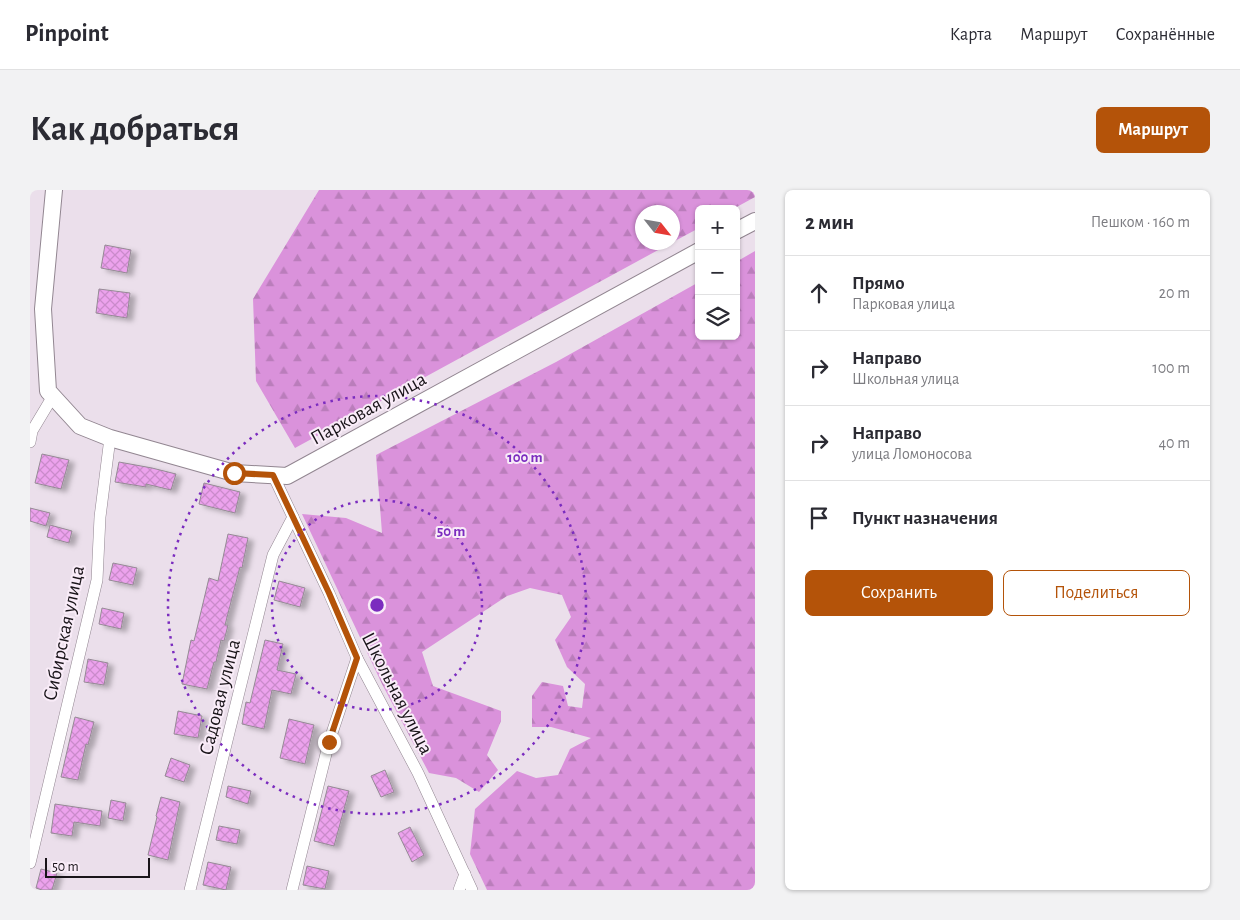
<!DOCTYPE html>
<html lang="ru">
<head>
<meta charset="utf-8">
<style>
  body { margin:0; font-family:"Alegreya Sans",sans-serif; background:#f2f2f3; color:#2b2b33 }
  .controls { position:absolute; right:15px; top:15px; display:grid; overflow:hidden; border-radius:8px; box-shadow:0 1px 4px #0004 }
  .controls button { width:45px; height:45px; display:grid; place-items:center; padding:0; border:0; border-bottom:1px solid #e1e1e2; background:#fff; color:#2b2b33; font:25px sans-serif }
  .compass { position:absolute; left:605px; top:15px; width:45px; height:45px; border-radius:50%; background:#fff; box-shadow:0 1px 4px #0004; rotate:121deg }
  .scale { position:absolute; left:15px; bottom:12px; width:105px; box-sizing:border-box; padding-left:5px; border:2px solid #191419; border-top:0; font-size:14px; line-height:18px; white-space:nowrap; color:#191419; -webkit-text-stroke:4px #f9ecf8; paint-order:stroke }
  .stop { position:absolute; width:15px; height:15px; margin:-11px; border:4px solid #b45309; border-radius:50%; background:#fff }
  .stop.end { background:#b45309; border-color:#fff; box-shadow:0 1px 5px #0008 }
  .list { margin:0; padding:0; list-style:none }
  h2 { display:flex; justify-content:space-between; align-items:center; height:65px; margin:0; padding:0 20px; font-size:21px }
  h2 small { font-size:16px; font-weight:400; color:#7c7c81 }
  .list li { display:grid; grid-template-columns:32px 1fr auto; gap:15px; align-items:center; box-sizing:border-box; height:75px; padding:0 20px; border-top:1px solid #e1e1e2 }
  .list b { display:block; font-size:19px; white-space:nowrap }
  .list p { margin:0; font-size:16px; white-space:nowrap; color:#7c7c81 }
  .list em { font-size:16px; font-style:normal; color:#7c7c81 }
  .actions { display:flex; gap:10px; padding:15px 20px }
  .actions a { flex:1; padding:11px 0; border:1px solid #b45309; border-radius:8px; text-align:center; font-size:18px; color:#b45309 }
  .actions .main { background:#b45309; color:#fff }
  .icon { flex:none; width:28px; height:28px; fill:none; stroke:currentColor; stroke-width:2; stroke-linecap:round; stroke-linejoin:round }
  .map { position:relative; flex:none; width:725px; height:700px; overflow:hidden; border-radius:8px }
  header { display:flex; align-items:center; gap:30px; box-sizing:border-box; height:70px; padding:0 25px; background:#fff; border-bottom:1px solid #e1e1e2 }
  header strong { font-size:24px }
  nav { display:flex; gap:28px; margin-inline-start:auto; font-size:18px }
  .intro { display:flex; align-items:center; justify-content:space-between; box-sizing:border-box; height:120px; padding:0 30px }
  h1 { margin:0; font-size:35px }
  .button { padding:12px 22px; border-radius:8px; background:#b45309; color:#fff; font-size:18px; font-weight:700 }
  main { display:flex; gap:30px; padding:0 30px }
  aside { flex:1; background:#fff; border-radius:8px; box-shadow:0 1px 4px #0004 }
  .map>svg:first-child { display:block }
</style>
</head>
<body>
<header>
<strong>Pinpoint</strong>
<nav><a>Карта</a><a>Маршрут</a><a>Сохранённые</a></nav>
</header>
<div class="intro"><h1>Как добраться</h1><a class="button">Маршрут</a></div>
<main>
<div class="map">
<svg width="725" height="700" viewBox="0 0 725 700">
  <defs>
    <pattern id="forest-firs" width="22" height="20" patternUnits="userSpaceOnUse" patternTransform="scale(1.25)"><rect width="22" height="20" fill="#da92db"/><path d="M5 1l3.5 6h-7zM16 11l3.5 6h-7z" fill="#ba7dbb"/></pattern>
    <pattern id="building-cross-hatch" width="8" height="8" patternUnits="userSpaceOnUse" patternTransform="scale(1.25)"><rect width="8" height="8" fill="#eca2ed"/><path d="M0 0l8 8M0 8l8-8" fill="none" stroke="#ca8bcb"/></pattern>
    <filter id="shadow"><feDropShadow dx="5.5" dy="3" stdDeviation="2.5" flood-color="#0004"/></filter>
  </defs>
  <rect width="100%" height="100%" fill="#ebdfeb"/>
  <g fill="url(#forest-firs)">
    <polygon points="289,0 725,0 725,7 703,19 669,19 669,38 643,52 642,22 612,22 612,52 641,53 265,258 226,191 223,109"/>
    <polygon points="725,61 725,700 457,700 440,664 445,619 487,581 506,588 528,585 540,559 561,548 521,537 502,537 502,506 512,492 533,496 538,516 552,518 555,494 537,477 525,450 541,427 532,405 500,398 477,406 392,462 403,496 471,521 471,531 457,565 468,580 449,602 426,588 399,583 352,494 272,324 316,328 352,343 346,265 526,172 669,92 669,146 706,146 706,72"/>
  </g>
  <g fill="url(#building-cross-hatch)" stroke="#958a95" filter="url(#shadow)">
    <polygon points="75,55 101,60 97,83 71,78"/>
    <polygon points="69,99 100,103 97,128 66,123"/>
    <polygon points="12,264 39,270 31,299 5,293"/>
    <polygon points="89,272 122,278 146,284 141,300 116,294 116,297 85,292"/>
    <polygon points="174,293 210,302 205,323 169,314"/>
    <polygon points="0,318 20,323 16,336 0,331"/>
    <polygon points="20,335 42,341 39,353 17,347"/>
    <polygon points="198,344 218,348 212,378 210,377 195,435 198,435 194,451 191,450 186,472 184,472 177,499 152,494 161,450 164,451 179,388 188,391"/>
    <polygon points="83,373 107,378 103,395 79,390"/>
    <polygon points="249,391 275,398 270,417 244,410"/>
    <polygon points="72,418 94,423 91,439 69,434"/>
    <polygon points="235,450 253,454 247,480 266,484 261,504 242,500 234,539 212,534 216,512 220,513"/>
    <polygon points="58,469 78,473 74,495 54,492"/>
    <polygon points="148,521 172,526 168,548 144,544"/>
    <polygon points="45,527 64,532 58,555 56,554 48,590 31,587"/>
    <polygon points="259,529 284,535 275,574 250,568"/>
    <polygon points="141,568 160,575 154,592 135,586"/>
    <polygon points="355,580 364,602 351,607 341,586"/>
    <polygon points="198,596 221,601 218,614 196,607"/>
    <polygon points="298,596 319,601 304,656 284,651"/>
    <polygon points="131,607 150,612 138,670 118,665 127,627 126,626"/>
    <polygon points="81,610 96,613 93,631 78,628"/>
    <polygon points="25,614 72,621 70,636 44,632 42,646 21,643"/>
    <polygon points="189,636 210,640 207,654 186,650"/>
    <polygon points="380,637 394,665 382,672 368,643"/>
    <polygon points="178,672 201,677 196,700 173,695"/>
    <polygon points="277,676 299,681 295,699 273,695"/>
    <polygon points="11,679 27,683 22,700 12,700 6,698"/>
  </g>
  <g fill="none" stroke-linecap="round" stroke-linejoin="round">
    <g stroke="#928691" stroke-width="12">
      <g id="street">
        <polyline points="0,252 2,241 23,206"/>
        <polyline points="243,285 299,403 327,468 388,583 442,700"/>
        <polyline points="0,673 67,390 70,327 80,248"/>
        <polyline points="160,700 243,365 263,327"/>
        <polyline points="262,700 299,552 327,468"/>
        <polyline points="429,700 435,684"/>
      </g>
    </g>
    <g stroke="#928691" stroke-width="18">
      <g id="secondary">
        <polyline points="24,0 13,119 18,201 50,236 80,248 204,283 257,286 669,61"/>
        <polyline points="706,41 725,31"/>
      </g>
    </g>
    <use href="#street" stroke="#fff" stroke-width="11"/>
    <use href="#secondary" stroke="#fff" stroke-width="16"/>
  </g>
  <g fill="none" stroke-linecap="round" stroke-linejoin="round">
    <polyline stroke="#b45309" stroke-width="6" points="204,283 243,285 299,403 327,468 299,552"/>
  </g>
  <g fill="none" stroke="#7b2cbf" stroke-width="2.5" stroke-dasharray="2.5 5">
    <circle cx="347" cy="415" r="105"/>
    <circle cx="347" cy="415" r="209"/>
  </g>
  <g text-anchor="middle" stroke-width="4" stroke-linejoin="round" paint-order="stroke">
    <g font-size="20" fill="#191419" stroke="#f9ecf8">
      <text transform="translate(338 218) rotate(-29)" y="7">Парковая улица</text>
      <text transform="translate(33 443) rotate(-78)" y="7">Сибирская улица</text>
      <text transform="translate(368 503) rotate(63)" y="7">Школьная улица</text>
      <text transform="translate(189 507) rotate(-76)" y="7">Садовая улица</text>
    </g>
  </g>
  <circle cx="347" cy="415" r="8" fill="#7b2cbf" stroke="#f9ecf8" stroke-width="2.5"/>
  <g font-size="15" text-anchor="middle" font-weight="bold" fill="#7b2cbf" stroke="#f9ecf8" stroke-width="4" stroke-linejoin="round" paint-order="stroke">
    <text x="495" y="272">100 m</text>
    <text x="421" y="346">50 m</text>
  </g>
</svg>
<div class="controls">
<button>+</button>
<button>−</button>
<button><svg class="icon" aria-label="layers" viewBox="0 0 24 24"><path d="M12 4l9 5-9 5-9-5zM3 14l9 5 9-5"/></svg></button>
</div>
<svg class="compass" viewBox="-18 -18 36 36"><path d="M0-13l5 13h-10z" fill="#e53935"/><path d="M0 13l5-13h-10z" fill="#7c7c81"/></svg>
<div class="scale">50 m</div>
<div class="stop" style="left:204px;top:283px"></div>
<div class="stop end" style="left:299px;top:552px"></div>
</div>
<aside>
<h2>2 мин<small>Пешком · 160 m</small></h2>
<ul class="list">
<li><svg class="icon" aria-label="ahead" viewBox="0 0 24 24"><path d="M12 20V5M6 11l6-6 6 6"/></svg><div><b>Прямо</b><p>Парковая улица</p></div><em>20 m</em></li>
<li><svg class="icon" aria-label="right" viewBox="0 0 24 24"><path d="M7 20v-9h11M14 6l5 5-5 5"/></svg><div><b>Направо</b><p>Школьная улица</p></div><em>100 m</em></li>
<li><svg class="icon" aria-label="right" viewBox="0 0 24 24"><path d="M7 20v-9h11M14 6l5 5-5 5"/></svg><div><b>Направо</b><p>улица Ломоносова</p></div><em>40 m</em></li>
<li><svg class="icon" aria-label="arrive" viewBox="0 0 24 24"><path d="M6 21V4h12l-3 4 3 4H6"/></svg><div><b>Пункт назначения</b></div></li>
</ul>
<div class="actions"><a class="main">Сохранить</a><a>Поделиться</a></div>
</aside>
</main>
</body>
</html>
